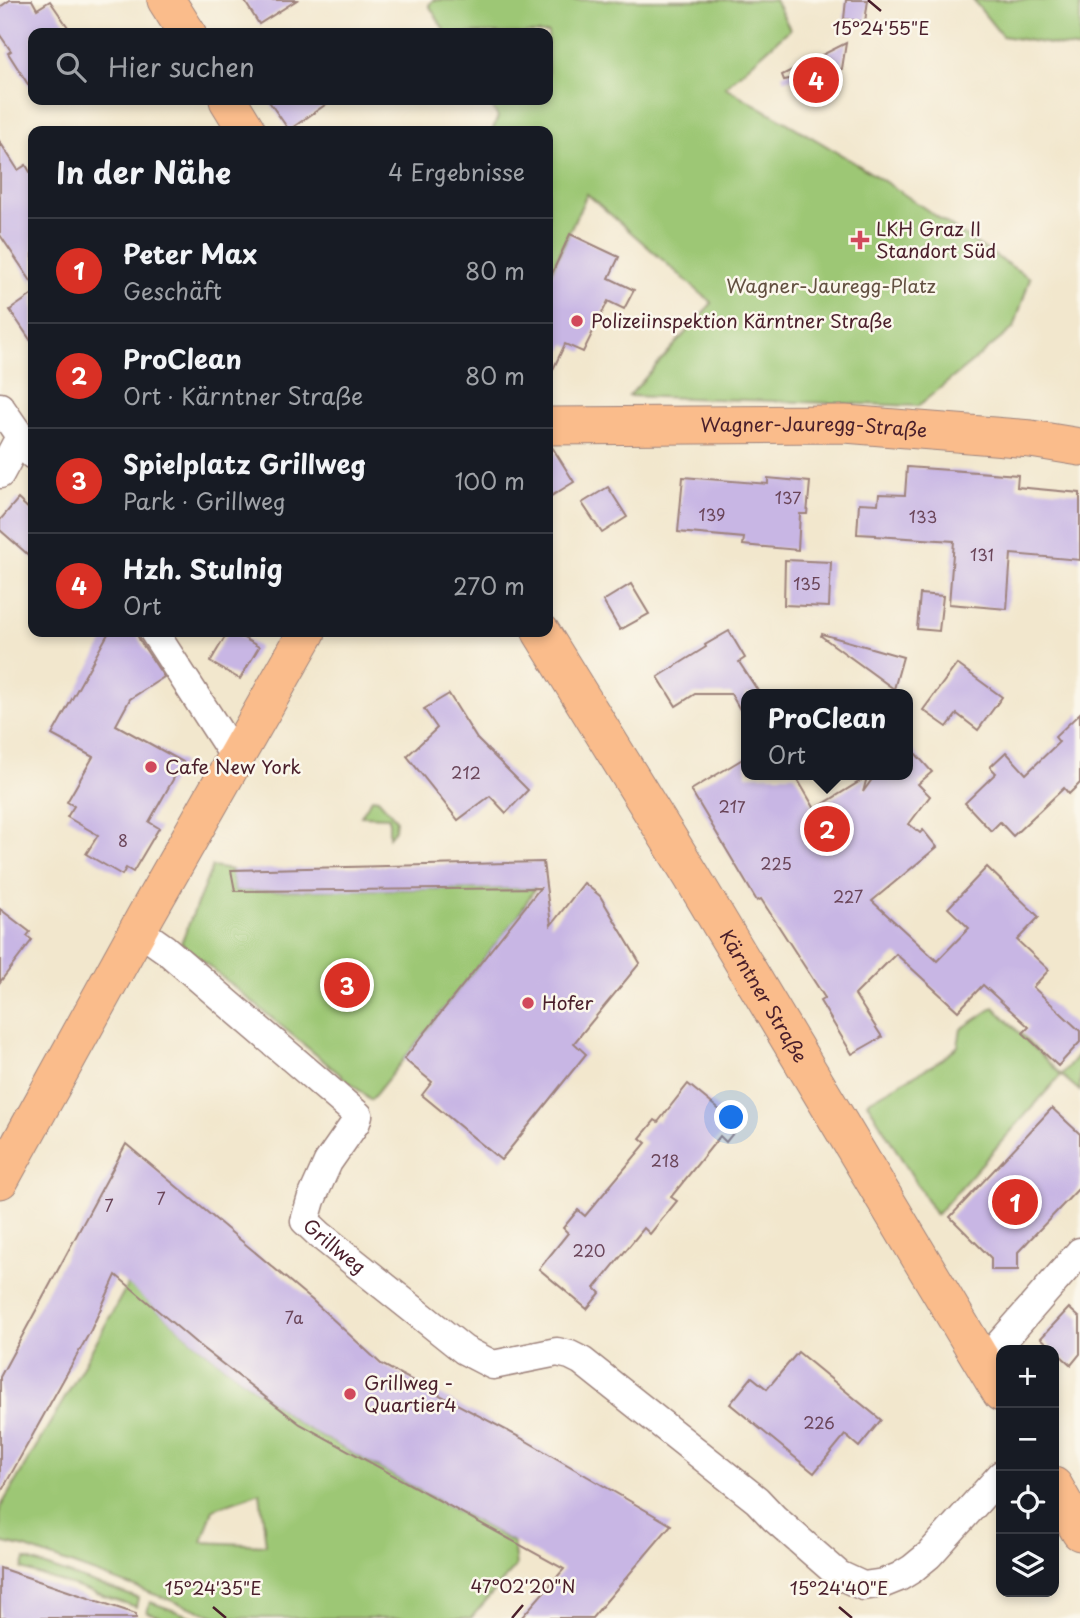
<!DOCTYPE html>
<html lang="de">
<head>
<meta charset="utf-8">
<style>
  body { margin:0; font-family:"Playpen Sans",sans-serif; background:#242831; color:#f1f3f6 }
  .controls { position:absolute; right:21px; bottom:21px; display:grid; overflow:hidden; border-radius:14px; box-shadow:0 4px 10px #0003 }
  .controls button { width:63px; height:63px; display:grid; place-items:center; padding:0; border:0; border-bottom:2px solid #363941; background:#171b24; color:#f1f3f6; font:35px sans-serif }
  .you { position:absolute; left:732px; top:1118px; width:24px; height:24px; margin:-18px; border:5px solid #fff; border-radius:50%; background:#1a73e8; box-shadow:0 0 0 10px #1a73e833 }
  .badge { display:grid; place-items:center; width:46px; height:46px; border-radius:50%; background:#d93025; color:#fff; font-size:23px; font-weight:700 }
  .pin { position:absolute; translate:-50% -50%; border:4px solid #fff; box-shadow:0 2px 7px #0006 }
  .popup { position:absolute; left:741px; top:689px; width:172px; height:91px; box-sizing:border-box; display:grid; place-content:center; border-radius:14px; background:#171b24; filter:drop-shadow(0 2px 5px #0005); font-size:23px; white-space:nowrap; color:#9ea1a6 }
  .popup b { font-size:26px; color:#f1f3f6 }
  .popup::after { content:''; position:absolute; left:50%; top:100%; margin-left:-14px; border:14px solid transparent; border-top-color:#171b24 }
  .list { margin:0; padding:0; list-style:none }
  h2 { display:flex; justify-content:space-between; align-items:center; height:91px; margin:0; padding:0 28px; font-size:30px }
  h2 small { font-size:23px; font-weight:400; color:#9ea1a6 }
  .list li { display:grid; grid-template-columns:46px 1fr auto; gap:21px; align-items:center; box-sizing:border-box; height:105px; padding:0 28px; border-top:2px solid #363941 }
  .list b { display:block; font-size:26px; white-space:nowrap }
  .list p { margin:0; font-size:23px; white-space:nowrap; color:#9ea1a6 }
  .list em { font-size:23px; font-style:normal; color:#9ea1a6 }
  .icon { flex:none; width:38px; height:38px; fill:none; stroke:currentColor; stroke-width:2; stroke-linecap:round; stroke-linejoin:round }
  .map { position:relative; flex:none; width:1080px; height:1618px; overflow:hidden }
  .search { position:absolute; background:#171b24; box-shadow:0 4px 10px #0003; left:28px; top:28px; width:525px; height:77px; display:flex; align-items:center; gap:18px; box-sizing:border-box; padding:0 24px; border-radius:14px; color:#9ea1a6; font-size:26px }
  .panel { position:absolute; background:#171b24; box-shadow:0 4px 10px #0003; left:28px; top:126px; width:525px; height:511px; border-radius:14px }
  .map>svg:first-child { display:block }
</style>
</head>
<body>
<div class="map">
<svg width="1080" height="1618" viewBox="0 0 1080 1618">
  <rect width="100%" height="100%" fill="#fbf7ec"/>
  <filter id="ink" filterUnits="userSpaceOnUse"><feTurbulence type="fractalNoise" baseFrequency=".0143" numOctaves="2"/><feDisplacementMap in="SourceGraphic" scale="14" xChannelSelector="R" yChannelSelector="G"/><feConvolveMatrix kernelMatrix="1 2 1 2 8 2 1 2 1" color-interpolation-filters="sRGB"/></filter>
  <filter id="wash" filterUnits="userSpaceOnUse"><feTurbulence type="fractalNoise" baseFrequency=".00686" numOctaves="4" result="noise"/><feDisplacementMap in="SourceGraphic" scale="28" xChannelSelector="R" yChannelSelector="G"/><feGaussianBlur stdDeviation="1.57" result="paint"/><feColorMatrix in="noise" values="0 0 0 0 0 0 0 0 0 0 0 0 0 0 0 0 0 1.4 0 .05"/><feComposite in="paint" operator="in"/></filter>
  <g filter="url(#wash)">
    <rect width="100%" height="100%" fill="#f2e7cd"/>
    <g fill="#9dc774" stroke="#747350" stroke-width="2" fill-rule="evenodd">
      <path d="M 433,0 L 775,0 L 790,29 L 725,87 C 782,120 840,152 896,189 C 941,219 984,250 1030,278 L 1014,328 L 918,406 L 629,396 L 712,303 L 587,194 L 548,278 L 548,131 L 492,131 L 498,117 L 488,100 L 548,100 L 548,33 L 446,33 L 429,5 Z"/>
      <polygon points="973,0 1080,0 1080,49 1002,36"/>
      <polygon points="372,798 378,799 396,819 395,830 389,837 389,817 361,816"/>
      <polygon points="212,867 231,870 235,891 535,888 518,916 371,1100 181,943"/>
      <polygon points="994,1007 1061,1075 1080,1052 1080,1091 1061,1075 936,1215 867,1102 943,1059 958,1046 961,1029"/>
      <path d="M 128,1284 L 202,1348 L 300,1424 L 513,1542 L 516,1566 L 471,1618 L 220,1618 L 26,1548 L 0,1542 L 0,1508 L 69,1391 ZM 260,1492 L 266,1545 L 202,1542 L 213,1509 Z"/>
      <polygon points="25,1559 138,1598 136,1607 22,1569"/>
      <polygon points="150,1602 195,1618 164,1618 147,1612"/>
    </g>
    <g id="blocks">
      <g fill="#c8b6e4">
        <polygon points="10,0 32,0 37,9 50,1 72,33 33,33 33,92 8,53 11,51 0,35 0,7"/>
        <polygon points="244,0 297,0 259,24"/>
        <polygon points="846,0 868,0 865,22 844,19"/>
        <polygon points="846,43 842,69 784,80 782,75"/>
        <polygon points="268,100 332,100 289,130"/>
        <polygon points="0,142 18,170 26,165 33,177 33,284 0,235"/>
        <polygon points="570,234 619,257 609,278 634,290 624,309 608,301 583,352 565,344 548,380 548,282"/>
        <polygon points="33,294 33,344 10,310"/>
        <polygon points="548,447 552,447 574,482 548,498"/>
        <polygon points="907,467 1018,475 1017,487 1080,493 1080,560 1011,554 1007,609 949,604 954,541 876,536 876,535 857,534 859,503 878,504 879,494 905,495"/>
        <polygon points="683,477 768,484 768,478 810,482 807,514 800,514 798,550 743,545 744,538 678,532"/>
        <polygon points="608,487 627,517 602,533 582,503"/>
        <polygon points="18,499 33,513 33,559 0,530 0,520"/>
        <polygon points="785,560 831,562 829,607 784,605"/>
        <polygon points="631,584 649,614 620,630 603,601"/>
        <polygon points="920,594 943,596 939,631 917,629"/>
        <polygon points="729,631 745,658 739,662 760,694 746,694 746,720 731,694 695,694 676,706 658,677 706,647 705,645"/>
        <polygon points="109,632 136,632 140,641 164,677 130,699 116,725 183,762 149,822 159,828 133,872 126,868 122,875 86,854 98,835 67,817 74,806 67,802 93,757 52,735"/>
        <polygon points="228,632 233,632 259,647 240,679 210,662"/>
        <polygon points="822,634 903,657 894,689 821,636"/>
        <polygon points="957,664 1002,697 978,730 957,714 947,727 923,710"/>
        <polygon points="449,694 477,739 528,790 506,813 490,796 458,820 407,756 437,728 424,709"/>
        <polygon points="1080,713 1080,783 1069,794 1064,788 1013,836 1000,822 991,831 965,803 996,773 990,767 1006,752 1026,774 1059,742 1055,737"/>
        <polygon points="907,744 932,772 918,784 930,796 909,824 920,833 923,830 937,847 872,901 937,961 969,928 948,908 987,867 1039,917 1017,940 1049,970 1033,987 1080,1031 1080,1042 1058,1066 1023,1033 1029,1027 983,985 958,1011 896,954 855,995 882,1037 852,1054 820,1001 825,998 761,899 757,901 691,790 746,757 746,775 795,775 815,809 867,777 863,792 875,775 907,775"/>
        <polygon points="543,862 551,925 584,883 600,896 640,963 574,1043 586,1054 501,1160 422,1095 432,1082 404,1059 540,888 235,891 231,870"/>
        <polygon points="0,909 30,932 27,936 32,940 0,982"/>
        <polygon points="688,1084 739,1126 726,1142 720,1136 671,1197 677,1201 650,1234 644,1228 595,1288 600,1293 587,1309 539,1269 568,1233 563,1228 578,1210 585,1216 646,1143 640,1138 655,1120 658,1122"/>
        <polygon points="1052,1108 1080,1134 1080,1187 1018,1252 1018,1270 991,1270 991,1258 950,1217"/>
        <polygon points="126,1144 312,1300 381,1364 523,1439 671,1525 592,1618 521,1618 564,1569 300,1424 202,1348 116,1275 91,1330 0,1494 0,1377"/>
        <polygon points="1069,1308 1080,1318 1080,1354 1071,1365 1041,1338"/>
        <polygon points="798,1352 881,1420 859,1447 845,1435 814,1473 730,1404 752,1377 767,1389"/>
        <polygon points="0,1568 136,1614 136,1618 0,1618"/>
      </g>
    </g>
  </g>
  <g filter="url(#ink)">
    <use href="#blocks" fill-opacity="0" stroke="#9e837c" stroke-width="2"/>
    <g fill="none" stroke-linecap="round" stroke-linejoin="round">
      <g stroke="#9e837c" stroke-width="31">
        <g id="minor">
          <polyline points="0,407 33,455"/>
          <polyline points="0,474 20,437"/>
          <polyline points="154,632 235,757"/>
          <path id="s1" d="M 138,930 L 165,949 L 358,1115 L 356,1122 L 328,1162 L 311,1200 L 305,1221 L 320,1235 L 464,1350 L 493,1365 L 557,1352 L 570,1355 L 582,1361 L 757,1500 L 774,1518 L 839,1575 L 863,1586 L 884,1583 L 899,1577 L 912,1569 L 929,1555 L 1001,1475"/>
          <polyline points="984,1362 1080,1252"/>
        </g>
      </g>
      <g stroke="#9e837c" stroke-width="39">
        <g id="major">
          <polyline points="166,0 187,33"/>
          <polyline points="228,100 247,131"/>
          <path id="s2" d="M 548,426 L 845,424 L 1031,439 L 1080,447"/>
          <path id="s3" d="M 541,632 L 691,875 L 1001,1393"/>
          <polyline points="0,1180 146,915 307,632"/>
          <polyline points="1054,1486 1080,1532"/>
        </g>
      </g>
      <use href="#minor" stroke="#fff" stroke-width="28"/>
      <use href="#major" stroke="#fabc8b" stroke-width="37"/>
    </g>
  </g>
  <path fill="none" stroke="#4a1f2b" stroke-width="2.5" d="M 868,0 L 881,11M 213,1607 L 226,1618M 839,1607 L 852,1618M 512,1618 L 523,1605"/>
  <g fill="#d1495b" stroke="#fbf7ec" stroke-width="2.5">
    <path d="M856.5 229.5h7v7h7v7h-7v7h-7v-7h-7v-7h7z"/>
    <circle cx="577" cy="321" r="7"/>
    <circle cx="151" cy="767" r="7"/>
    <circle cx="528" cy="1003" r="7"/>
    <circle cx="350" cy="1394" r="7"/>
  </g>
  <g text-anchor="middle" stroke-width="5" stroke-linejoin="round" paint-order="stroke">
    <g font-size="16" fill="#6a4559">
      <text x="788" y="504">137</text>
      <text x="712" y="521">139</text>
      <text x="923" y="523">133</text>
      <text x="982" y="561">131</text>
      <text x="807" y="590">135</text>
      <text x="466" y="779">212</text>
      <text x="732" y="813">217</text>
      <text x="123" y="847">8</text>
      <text x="776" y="870">225</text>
      <text x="848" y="903">227</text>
      <text x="665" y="1167">218</text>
      <text x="161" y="1205">7</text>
      <text x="109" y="1212">7</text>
      <text x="589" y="1257">220</text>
      <text x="294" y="1324">7a</text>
      <text x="819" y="1429">226</text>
    </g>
    <g font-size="19" fill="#4a1f2b" stroke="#fbf7ec" text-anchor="start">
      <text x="876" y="236">LKH Graz II<tspan x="876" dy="22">Standort Süd</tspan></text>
      <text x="591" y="328">Polizeiinspektion Kärntner Straße</text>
      <text x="165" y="774">Cafe New York</text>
      <text x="542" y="1010">Hofer</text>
      <text x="364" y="1390">Grillweg -<tspan x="364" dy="22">Quartier4</tspan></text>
    </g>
    <g font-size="19" fill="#635141" stroke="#fbf7ec">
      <text x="831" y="293">Wagner-Jauregg-Platz</text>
    </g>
    <g font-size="19" fill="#4a1f2b" stroke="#fbf7ec">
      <text dy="7" stroke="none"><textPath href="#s2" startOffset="266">Wagner-Jauregg-Straße</textPath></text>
      <text dy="7" stroke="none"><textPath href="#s3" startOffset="427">Kärntner Straße</textPath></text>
      <text dy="7" stroke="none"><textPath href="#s1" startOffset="446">Grillweg</textPath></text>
    </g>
  </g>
  <g font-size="18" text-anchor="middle" fill="#4a1f2b" stroke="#fbf7ec" stroke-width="5" stroke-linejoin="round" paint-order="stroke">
    <text x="881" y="35">15°24'55"E</text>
    <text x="523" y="1593">47°02'20"N</text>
    <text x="213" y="1595">15°24'35"E</text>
    <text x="839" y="1595">15°24'40"E</text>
  </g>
</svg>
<div class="controls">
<button>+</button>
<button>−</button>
<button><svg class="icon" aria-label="locate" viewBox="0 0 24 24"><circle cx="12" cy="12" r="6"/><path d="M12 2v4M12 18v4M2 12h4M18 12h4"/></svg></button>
<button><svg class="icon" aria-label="layers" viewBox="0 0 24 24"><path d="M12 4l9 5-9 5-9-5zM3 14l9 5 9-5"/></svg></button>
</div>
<div class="you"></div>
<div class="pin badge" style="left:1015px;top:1202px">1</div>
<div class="pin badge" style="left:827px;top:829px">2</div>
<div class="popup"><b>ProClean</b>Ort</div>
<div class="pin badge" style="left:347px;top:985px">3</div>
<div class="pin badge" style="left:816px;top:80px">4</div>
<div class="search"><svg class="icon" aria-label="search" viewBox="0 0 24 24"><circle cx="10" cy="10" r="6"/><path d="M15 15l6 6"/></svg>Hier suchen</div>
<section class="panel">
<h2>In der Nähe<small>4 Ergebnisse</small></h2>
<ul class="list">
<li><span class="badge">1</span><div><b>Peter Max</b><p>Geschäft</p></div><em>80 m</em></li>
<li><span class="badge">2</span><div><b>ProClean</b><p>Ort · Kärntner Straße</p></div><em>80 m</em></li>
<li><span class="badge">3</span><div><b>Spielplatz Grillweg</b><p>Park · Grillweg</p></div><em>100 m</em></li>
<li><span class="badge">4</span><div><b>Hzh. Stulnig</b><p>Ort</p></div><em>270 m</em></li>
</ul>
</section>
</div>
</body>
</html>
